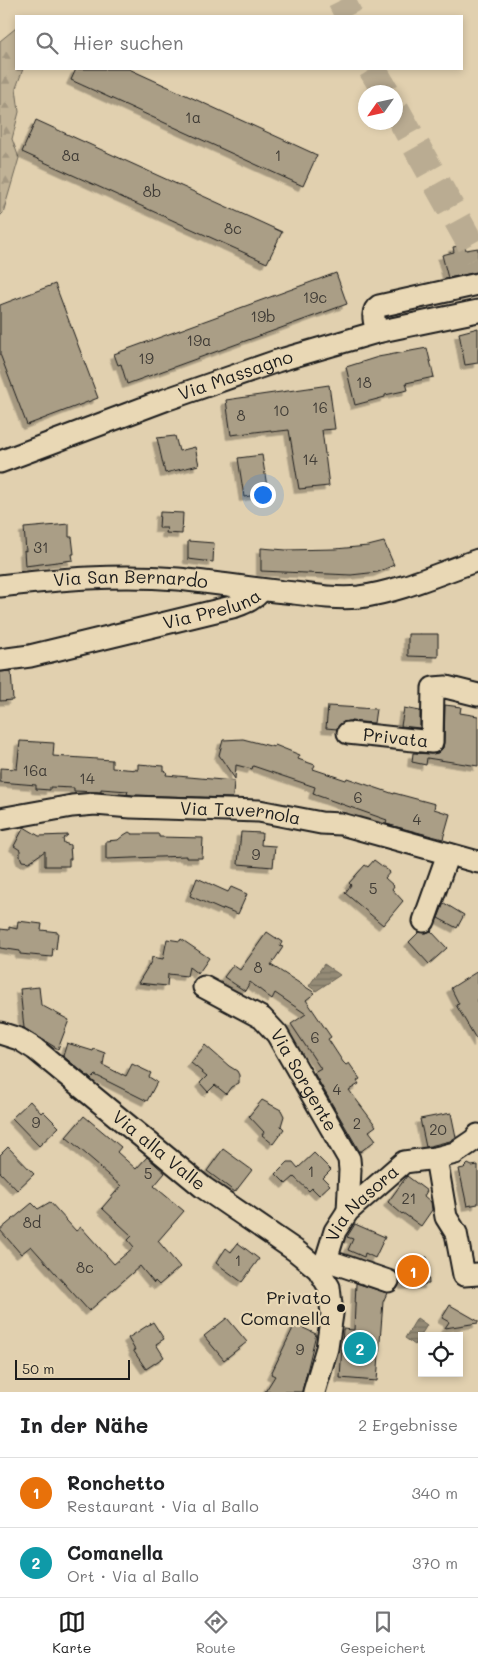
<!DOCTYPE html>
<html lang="de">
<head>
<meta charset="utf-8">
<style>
  body { margin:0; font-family:Mali,sans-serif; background:#f6f6f6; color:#202124 }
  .controls { position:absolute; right:15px; bottom:15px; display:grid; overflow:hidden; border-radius:0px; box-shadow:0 2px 8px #0003 }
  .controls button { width:45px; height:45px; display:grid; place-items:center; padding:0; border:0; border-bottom:1px solid #e0e0e0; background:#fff; color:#202124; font:25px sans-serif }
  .compass { position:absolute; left:358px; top:85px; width:45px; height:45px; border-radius:50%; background:#fff; box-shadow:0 2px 8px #0003; rotate:236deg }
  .scale { position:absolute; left:15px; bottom:12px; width:115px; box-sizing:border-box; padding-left:5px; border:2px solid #1c1c1c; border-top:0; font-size:14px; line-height:18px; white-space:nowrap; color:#1c1c1c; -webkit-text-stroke:4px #e9d8b5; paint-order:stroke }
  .you { position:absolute; left:262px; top:494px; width:18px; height:18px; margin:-12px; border:4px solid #fff; border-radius:50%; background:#1a73e8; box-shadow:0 0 0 8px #1a73e833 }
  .badge { display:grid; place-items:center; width:32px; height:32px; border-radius:50%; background:#1c1c1c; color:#fff; font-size:16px; font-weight:700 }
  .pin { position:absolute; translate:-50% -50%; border:2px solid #fff; box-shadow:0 1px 5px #0006 }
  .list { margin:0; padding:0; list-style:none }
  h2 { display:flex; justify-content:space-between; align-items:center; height:65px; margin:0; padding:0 20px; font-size:21px }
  h2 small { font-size:16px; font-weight:400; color:#757577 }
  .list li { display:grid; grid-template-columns:32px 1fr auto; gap:15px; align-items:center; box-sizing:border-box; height:70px; padding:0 20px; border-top:1px solid #e0e0e0 }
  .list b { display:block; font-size:19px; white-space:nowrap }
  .list p { margin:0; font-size:16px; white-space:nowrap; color:#757577 }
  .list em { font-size:16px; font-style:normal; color:#757577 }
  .icon { flex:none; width:28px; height:28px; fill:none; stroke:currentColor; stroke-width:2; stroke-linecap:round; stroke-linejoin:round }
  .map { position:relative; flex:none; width:478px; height:1392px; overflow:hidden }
  .search { position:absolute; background:#fff; box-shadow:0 2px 8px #0003; left:15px; right:15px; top:15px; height:55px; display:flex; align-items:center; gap:12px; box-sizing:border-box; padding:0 18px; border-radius:0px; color:#757577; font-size:19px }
  .sheet { height:205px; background:#fff }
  nav { display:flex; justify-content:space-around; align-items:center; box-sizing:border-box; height:70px; border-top:1px solid #e0e0e0; background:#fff; font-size:14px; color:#757577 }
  nav a { display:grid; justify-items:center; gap:2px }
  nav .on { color:#1c1c1c }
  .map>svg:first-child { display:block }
</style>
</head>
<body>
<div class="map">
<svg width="478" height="1392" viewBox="0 0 478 1392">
  <defs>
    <pattern id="forest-firs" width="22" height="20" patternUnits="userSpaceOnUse" patternTransform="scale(1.25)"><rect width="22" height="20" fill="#c0b296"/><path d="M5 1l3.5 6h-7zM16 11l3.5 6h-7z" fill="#a49881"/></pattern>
    <pattern id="water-rules" width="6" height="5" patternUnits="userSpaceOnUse" patternTransform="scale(1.25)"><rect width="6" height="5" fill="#958b76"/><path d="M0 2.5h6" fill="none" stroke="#797160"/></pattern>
    <filter id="shadow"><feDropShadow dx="-4.5" dy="4.5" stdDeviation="0" flood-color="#0004"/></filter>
  </defs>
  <rect width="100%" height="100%" fill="#e1d0af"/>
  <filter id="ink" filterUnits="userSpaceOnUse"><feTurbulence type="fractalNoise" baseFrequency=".02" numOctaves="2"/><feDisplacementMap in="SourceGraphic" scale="10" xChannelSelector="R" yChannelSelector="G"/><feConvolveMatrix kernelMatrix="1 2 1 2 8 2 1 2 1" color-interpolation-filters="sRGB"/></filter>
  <g filter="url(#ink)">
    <polygon fill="url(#forest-firs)" stroke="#6e6759" points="16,28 16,69 23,69 16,88 19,112 12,139 19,158 3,213 0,216 0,41"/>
    <g fill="url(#water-rules)" stroke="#655f52">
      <polygon points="324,964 340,975 316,991 309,986"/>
      <polygon points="417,1318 427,1325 415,1345 405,1338"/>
    </g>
    <g fill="#aa9e86" stroke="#1c1c1c" filter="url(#shadow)">
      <polygon points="76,69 129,69 317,155 303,186 71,80"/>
      <polygon points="36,120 282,232 267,263 22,152"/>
      <polygon points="465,245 466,250 478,248 478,272 448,278 442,255 454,252 453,247"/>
      <polygon points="336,273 347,304 127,384 121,364 118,365 114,354"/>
      <polygon points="55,284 98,398 27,425 0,354 0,305"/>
      <polygon points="478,328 478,363 465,365 459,333"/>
      <polygon points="427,348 434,377 406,383 408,390 385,395 385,397 355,405 346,367 378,357"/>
      <polygon points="329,385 335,429 322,430 329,486 299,489 289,430 271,432 271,430 231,435 226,400"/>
      <polygon points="175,436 179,451 195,447 199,465 165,473 157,438"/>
      <polygon points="262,455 268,493 244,497 238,458"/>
      <polygon points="160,512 183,513 182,534 166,533 167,528 159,528"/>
      <polygon points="69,524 69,537 72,537 74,554 72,554 73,560 25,566 24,550 26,551 24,528"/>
      <polygon points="188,541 214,543 213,562 188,559"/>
      <polygon points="384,542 394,565 378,572 351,575 261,571 261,548 286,550 335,549 368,546"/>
      <polygon points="408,634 438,634 438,657 408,656"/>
      <polygon points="11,671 13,700 0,701 0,672"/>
      <polygon points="445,705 461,707 460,713 478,716 478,766 427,758 426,765 412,762 413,753 431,754 438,753 443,748 444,742"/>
      <polygon points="328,706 376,709 374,723 349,721 343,722 337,729 326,728"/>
      <polygon points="404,708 420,711 420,728 401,726"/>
      <polygon points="243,739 274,747 275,745 300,755 298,759 315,765 313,769 346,780 347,778 394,794 394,793 435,804 434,809 450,814 443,839 386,824 387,820 313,794 315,787 253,766 252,769 236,765 235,779 219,755 223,740"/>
      <polygon points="20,741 54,743 53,756 112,760 112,768 138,770 138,764 164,766 164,771 167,772 166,775 234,781 233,796 232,798 132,795 127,794 128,791 101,789 101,792 74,791 74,788 50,787 50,790 36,789 36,785 0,782 0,768 17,769"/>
      <polygon points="24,827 39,836 68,835 63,839 64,843 70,845 71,859 69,859 69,866 45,866 45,851 29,862 22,861 20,856 20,850 14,846"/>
      <polygon points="129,832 132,834 159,834 159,837 203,838 202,858 186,858 186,856 106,859 106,841 118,840 124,835"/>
      <polygon points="241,832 262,833 261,845 275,846 273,867 238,864"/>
      <polygon points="374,860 390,872 385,878 394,886 392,889 403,901 383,925 345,893 351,885 349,883 365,865 368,867"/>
      <polygon points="197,878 228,892 231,887 247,894 238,914 223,908 222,910 190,896"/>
      <polygon points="444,903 464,915 457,928 438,918"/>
      <polygon points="18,921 42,924 41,930 58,932 56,949 53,948 52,957 20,954 20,951 0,948 0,929 9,930 9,927 17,929"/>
      <polygon points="431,931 447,948 429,964 409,942 419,932 426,933"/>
      <polygon points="267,932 282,942 280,946 283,947 271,965 315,993 306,1000 331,1037 328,1039 343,1062 346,1065 349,1063 360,1079 357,1081 359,1084 349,1090 376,1126 369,1131 376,1140 360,1152 314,1073 321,1069 291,1024 306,1014 275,993 272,999 250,982 245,991 224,977 233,965 240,970"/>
      <polygon points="167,939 180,941 181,939 209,958 198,974 189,967 187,976 168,974 167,986 138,983 151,962 152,957 163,959"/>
      <polygon points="478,971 478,1042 456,1005 459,1004 451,988"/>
      <polygon points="39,987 41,1005 69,1020 58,1049 24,1028 20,989"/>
      <polygon points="67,1043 93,1051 94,1049 105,1053 103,1065 122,1075 122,1074 126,1076 132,1064 151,1073 149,1077 157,1082 147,1101 95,1075 91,1079 63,1056"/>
      <polygon points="205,1045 229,1066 237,1071 239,1075 239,1083 231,1087 226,1094 215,1085 208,1092 200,1083 207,1076 191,1063"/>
      <polygon points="262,1100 281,1110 284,1116 281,1126 284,1129 273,1144 262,1135 264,1132 249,1116"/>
      <polygon points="30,1101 41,1113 43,1111 59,1127 39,1146 12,1118"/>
      <polygon points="451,1113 456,1137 450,1141 426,1147 420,1119"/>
      <polygon points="84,1116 121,1147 117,1152 136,1169 147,1157 165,1173 154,1186 184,1211 158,1241 180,1267 159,1285 155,1281 154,1283 140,1266 89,1311 31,1246 21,1254 0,1230 32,1203 38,1209 50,1202 76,1231 81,1227 114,1264 134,1247 128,1240 132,1236 102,1208 121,1186 100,1168 101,1167 66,1137"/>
      <polygon points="8,1147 34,1174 17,1190 0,1172 0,1155"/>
      <polygon points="223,1149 252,1170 235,1192 207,1171"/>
      <polygon points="314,1153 331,1170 323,1178 330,1185 319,1195 312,1188 309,1191 294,1177 286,1184 276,1174 288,1162 293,1162 298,1168"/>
      <polygon points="468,1164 472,1166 478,1165 478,1204 467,1206 459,1169 464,1168"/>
      <polygon points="407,1176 427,1191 424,1196 431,1202 432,1210 421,1226 403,1213 402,1214 388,1202"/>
      <polygon points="355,1224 385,1237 375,1258 365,1253 364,1257 348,1250 353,1239 347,1237"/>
      <polygon points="238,1243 259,1259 242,1282 216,1263 226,1248 231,1252"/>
      <polygon points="427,1257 429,1284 404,1285 403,1266 406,1265 406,1259"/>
      <polygon points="356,1283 387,1293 383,1302 377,1381 340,1378 343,1329 354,1330"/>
      <polygon points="450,1305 478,1321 478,1323 445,1328 449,1322 442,1318"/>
      <polygon points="227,1318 247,1342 224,1360 204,1336"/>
      <polygon points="153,1322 164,1339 156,1344 164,1357 146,1369 133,1350 135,1350 128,1338"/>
      <polygon points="295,1324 316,1334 302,1392 265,1392 275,1376 271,1374"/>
    </g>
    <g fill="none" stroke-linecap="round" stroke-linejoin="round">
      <g stroke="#baac92" stroke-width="28" stroke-dasharray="28 14" stroke-linecap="butt">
        <polyline points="341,0 349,16"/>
        <polyline points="372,69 386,92"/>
        <polyline points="396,110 478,257"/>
      </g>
      <g stroke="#1c1c1c" stroke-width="25">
        <g id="minor">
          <path d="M 377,332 C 375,323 370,312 379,306 L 478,284"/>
          <path id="s1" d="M 0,462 L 165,400 L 277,361 L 377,332 L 478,311"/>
          <path id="s2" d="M 0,586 C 59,579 118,574 178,579 C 217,583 255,589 294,593 C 316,596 337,599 359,597 C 399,592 440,573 478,560"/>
          <path id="s3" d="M 0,660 L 30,656 L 236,606 C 247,602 254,599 262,590"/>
          <path id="s4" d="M 348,733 L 432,742 L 433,688 L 446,687 L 478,695"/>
          <path id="s5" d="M 0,819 L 72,806 L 95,804 L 131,807 L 259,811 L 321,823 L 341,824 L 478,862"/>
          <polyline points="424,921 448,854"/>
          <path id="s6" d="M 204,987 L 262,1018 L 277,1034 L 349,1159 L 350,1170 L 348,1211"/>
          <path id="s7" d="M 0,1033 L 19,1039 L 35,1049 L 204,1188 L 296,1251 L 318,1269 L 329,1287 L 332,1314 L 327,1348 L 314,1392"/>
          <polyline points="436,1158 446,1217 456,1233 464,1275 478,1274"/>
          <polyline points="326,1260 388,1281"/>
          <path id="s8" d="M 318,1269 L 326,1260 L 335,1231 L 348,1211 L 404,1162 L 436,1158 L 455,1153 L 474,1140 L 478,1135"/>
        </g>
      </g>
      <use href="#minor" stroke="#e9d8b5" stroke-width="21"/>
    </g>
  </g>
  <circle fill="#1c1c1c" stroke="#e9d8b5" stroke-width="2" cx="341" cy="1308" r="5"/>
  <g text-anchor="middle" stroke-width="4.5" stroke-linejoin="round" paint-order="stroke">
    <g font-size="15" fill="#403c36">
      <text x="193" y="123">1a</text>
      <text x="71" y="161">8a</text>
      <text x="278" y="161">1</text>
      <text x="152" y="197">8b</text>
      <text x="233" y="234">8c</text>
      <text x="315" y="303">19c</text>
      <text x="263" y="322">19b</text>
      <text x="199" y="346">19a</text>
      <text x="146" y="364">19</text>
      <text x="364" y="388">18</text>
      <text x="320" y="413">16</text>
      <text x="281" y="416">10</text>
      <text x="241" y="421">8</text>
      <text x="310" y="465">14</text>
      <text x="41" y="553">31</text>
      <text x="35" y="776">16a</text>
      <text x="87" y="784">14</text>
      <text x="358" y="803">6</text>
      <text x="417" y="825">4</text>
      <text x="256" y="860">9</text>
      <text x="373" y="894">5</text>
      <text x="258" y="973">8</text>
      <text x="315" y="1043">6</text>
      <text x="337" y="1095">4</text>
      <text x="36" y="1128">9</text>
      <text x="357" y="1129">2</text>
      <text x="438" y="1135">20</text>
      <text x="311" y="1177">1</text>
      <text x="148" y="1179">5</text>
      <text x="409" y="1204">21</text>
      <text x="32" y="1228">8d</text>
      <text x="238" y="1266">1</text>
      <text x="85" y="1273">8c</text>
      <text x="300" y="1355">9</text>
    </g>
    <g font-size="18" fill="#1c1c1c" stroke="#e9d8b5">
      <text dy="6" stroke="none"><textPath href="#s1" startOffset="251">Via Massagno</textPath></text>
      <text dy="6" stroke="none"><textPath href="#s2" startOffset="131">Via San Bernardo</textPath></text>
      <text dy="6" stroke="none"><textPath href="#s3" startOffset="218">Via Preluna</textPath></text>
      <text dy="6" stroke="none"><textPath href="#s4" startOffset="48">Privata</textPath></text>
      <text dy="6" stroke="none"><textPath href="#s5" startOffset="242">Via Tavernola</textPath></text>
      <text dy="6" stroke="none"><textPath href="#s6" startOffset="141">Via Sorgente</textPath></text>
      <text dy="6" stroke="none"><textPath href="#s7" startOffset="199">Via alla Valle</textPath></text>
      <text dy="6" stroke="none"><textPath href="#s8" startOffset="81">Via Nasora</textPath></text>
    </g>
    <g font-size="18" fill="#1c1c1c" stroke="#e9d8b5" text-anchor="end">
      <text x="331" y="1304">Privato<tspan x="331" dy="21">Comanella</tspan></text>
    </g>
  </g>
</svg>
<div class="controls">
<button><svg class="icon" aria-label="locate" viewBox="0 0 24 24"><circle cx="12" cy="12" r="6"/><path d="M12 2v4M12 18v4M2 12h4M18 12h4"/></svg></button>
</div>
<svg class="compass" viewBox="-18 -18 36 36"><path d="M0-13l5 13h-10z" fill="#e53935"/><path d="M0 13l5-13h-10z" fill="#757577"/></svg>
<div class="scale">50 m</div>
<div class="you"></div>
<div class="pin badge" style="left:413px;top:1271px;background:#e8710a">1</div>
<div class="pin badge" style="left:360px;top:1348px;background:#0f9aa8">2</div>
<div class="search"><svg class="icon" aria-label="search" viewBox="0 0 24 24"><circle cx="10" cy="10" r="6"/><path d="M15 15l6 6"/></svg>Hier suchen</div>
</div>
<section class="sheet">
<h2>In der Nähe<small>2 Ergebnisse</small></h2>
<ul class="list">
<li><span class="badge" style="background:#e8710a">1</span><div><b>Ronchetto</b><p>Restaurant · Via al Ballo</p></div><em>340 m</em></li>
<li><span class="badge" style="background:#0f9aa8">2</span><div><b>Comanella</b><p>Ort · Via al Ballo</p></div><em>370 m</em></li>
</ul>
</section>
<nav>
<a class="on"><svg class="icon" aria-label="map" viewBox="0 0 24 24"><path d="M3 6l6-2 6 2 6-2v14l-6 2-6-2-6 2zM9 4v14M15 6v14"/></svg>Karte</a>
<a><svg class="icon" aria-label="directions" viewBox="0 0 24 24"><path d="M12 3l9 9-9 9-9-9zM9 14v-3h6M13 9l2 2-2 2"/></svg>Route</a>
<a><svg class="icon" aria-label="saved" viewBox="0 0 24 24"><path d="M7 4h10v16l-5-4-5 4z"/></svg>Gespeichert</a>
</nav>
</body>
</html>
